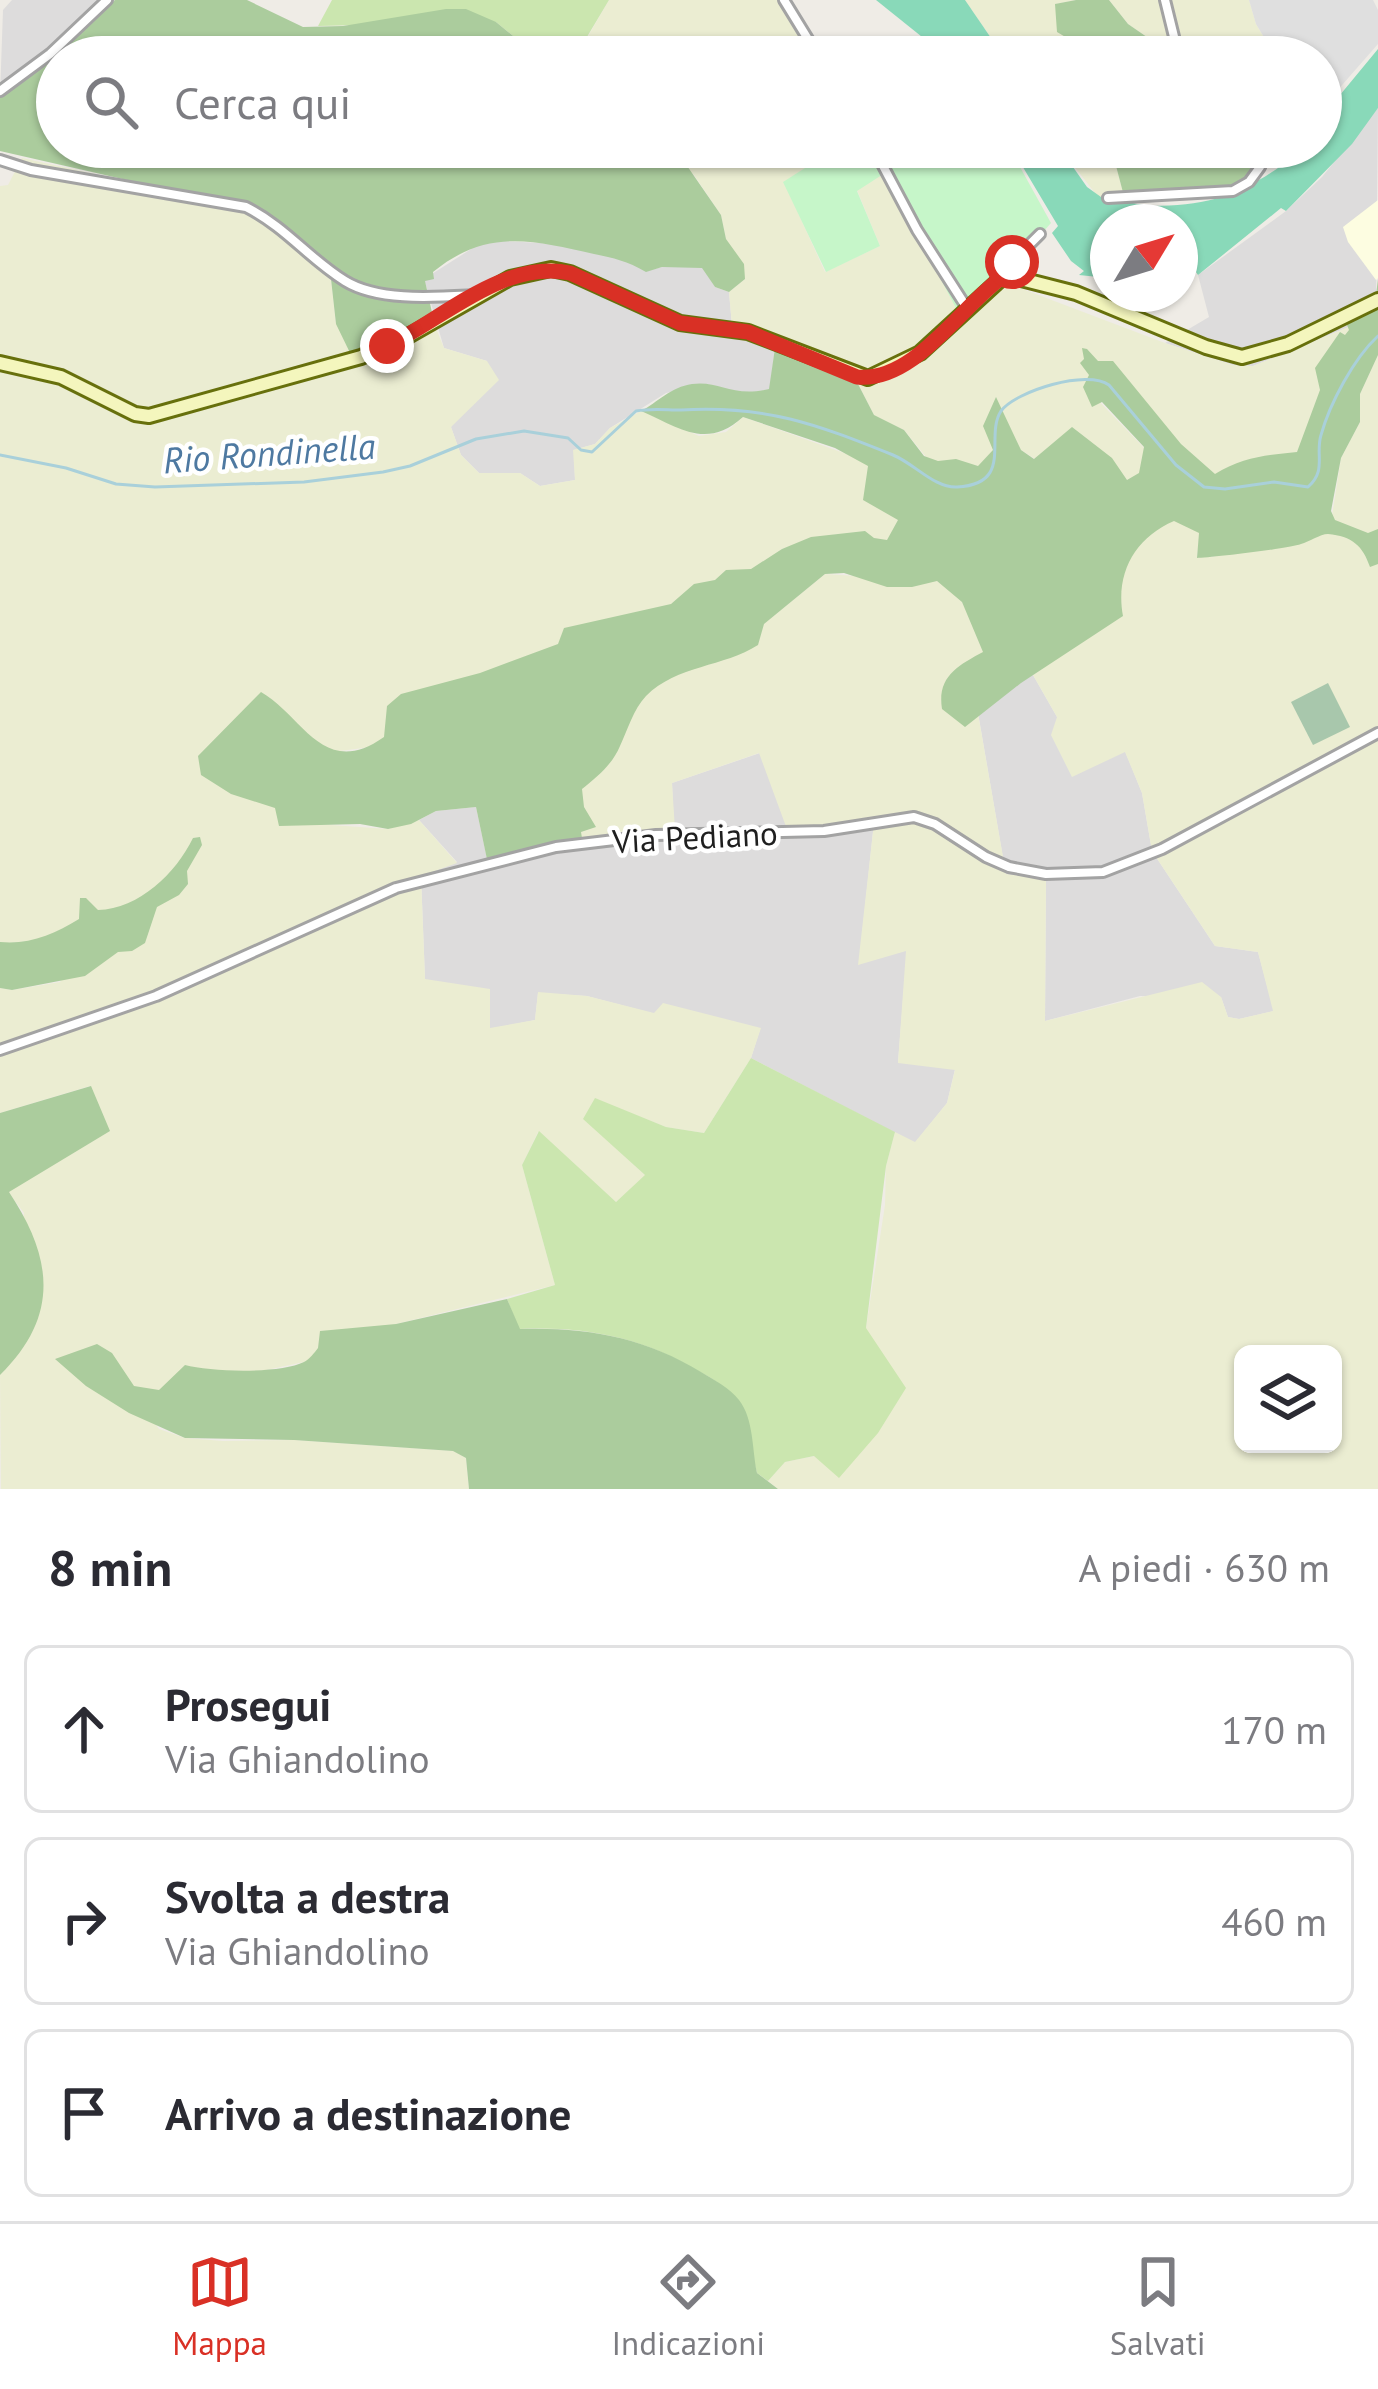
<!DOCTYPE html>
<html lang="it">
<head>
<meta charset="utf-8">
<style>
  body { margin:0; font-family:"PT Sans",sans-serif; background:#f7f7f7; color:#2b2b33 }
  .controls { position:absolute; right:36px; bottom:36px; display:grid; overflow:hidden; border-radius:18px; box-shadow:0 3px 9px #0004 }
  .controls button { width:108px; height:108px; display:grid; place-items:center; padding:0; border:0; border-bottom:3px solid #e1e1e2; background:#fff; color:#2b2b33; font:60px sans-serif }
  .compass { position:absolute; left:1090px; top:204px; width:108px; height:108px; border-radius:50%; background:#fff; box-shadow:0 3px 9px #0004; rotate:52deg }
  .stop { position:absolute; width:36px; height:36px; margin:-27px; border:9px solid #d93025; border-radius:50%; background:#fff }
  .stop.end { background:#d93025; border-color:#fff; box-shadow:0 3px 12px #0008 }
  .list { margin:0; padding:0; list-style:none }
  h2 { display:flex; justify-content:space-between; align-items:center; height:156px; margin:0; padding:0 48px; font-size:51px }
  h2 small { font-size:39px; font-weight:400; color:#7c7c81 }
  .list li { display:grid; grid-template-columns:78px 1fr auto; gap:36px; align-items:center; box-sizing:border-box; height:168px; margin:0 24px 24px; padding:0 24px; border:3px solid #e1e1e2; border-radius:18px }
  .list b { display:block; font-size:45px; white-space:nowrap }
  .list p { margin:0; font-size:39px; white-space:nowrap; color:#7c7c81 }
  .list em { font-size:39px; font-style:normal; color:#7c7c81 }
  .icon { flex:none; width:66px; height:66px; fill:none; stroke:currentColor; stroke-width:2; stroke-linecap:round; stroke-linejoin:round }
  .map { position:relative; flex:none; width:1378px; height:1489px; overflow:hidden }
  .search { position:absolute; background:#fff; box-shadow:0 3px 9px #0004; left:36px; right:36px; top:36px; height:132px; display:flex; align-items:center; gap:30px; box-sizing:border-box; padding:0 42px; border-radius:66px; color:#7c7c81; font-size:45px }
  .sheet { height:732px; background:#fff }
  nav { display:flex; justify-content:space-around; align-items:center; box-sizing:border-box; height:168px; border-top:3px solid #e1e1e2; background:#fff; font-size:33px; color:#7c7c81 }
  nav a { display:grid; justify-items:center; gap:6px }
  nav .on { color:#d93025 }
  .map>svg:first-child { display:block }
</style>
</head>
<body>
<div class="map">
<svg width="1378" height="1489" viewBox="0 0 1378 1489">
  <rect width="100%" height="100%" fill="#efece6"/>
  <g fill="#dddcdc">
    <polygon points="12,0 116,0 28,81 0,96 3,10"/>
    <polygon points="1378,108 1376,303 1351,326 1253,366 1233,365 1165,343 1209,317 1198,275 1286,211 1322,177"/>
    <polygon points="503,241 560,244 618,256 646,271 674,264 701,265 715,287 729,292 732,326 775,348 770,389 746,394 707,384 666,393 610,428 595,444 574,450 575,480 540,486 520,473 479,473 461,455 451,427 487,361 444,348 424,279 479,244"/>
    <polygon points="1033,675 1057,717 1125,751 1142,793 1152,851 1215,946 1258,952 1274,1011 1239,1019 1228,1017 1221,997 1140,996 1045,1021 1046,880 1006,875 977,707"/>
    <polygon points="760,753 874,822 859,964 907,950 898,1062 955,1069 947,1103 915,1143 751,1058 760,1029 655,1014 587,996 538,993 535,1020 490,1029 425,979 421,876 457,862 419,820 436,811 476,807 488,863 625,834 674,830 672,783"/>
  </g>
  <polygon fill="#fdfde1" points="1378,200 1378,278 1376,280 1348,242 1343,227"/>
  <g fill="#ebedd2" fill-rule="evenodd">
    <polygon points="609,0 787,0 820,57 576,57"/>
    <polygon points="965,0 1076,0 1056,4 1087,57 1004,57"/>
    <polygon points="1109,0 1249,0 1256,24 1276,57 1176,57 1128,24"/>
    <polygon points="658,147 838,147 784,182 825,272 880,246 857,190 885,173 1005,275 1007,283 1165,343 1233,365 1253,366 1351,326 1298,452 1214,475 1191,458 1117,367 1093,395 1147,451 1168,493 1035,459 1021,450 996,455 979,466 931,463 904,430 875,417 858,384 732,326 729,292 745,279 726,239 721,215 694,175"/>
    <polygon points="1059,147 1111,147 1125,200 1113,204 1099,198"/>
    <polygon points="22,158 245,207 331,279 336,324 435,326 444,348 487,361 499,380 451,427 461,455 479,473 520,473 540,486 575,480 573,450 595,444 610,428 641,411 699,436 726,432 743,417 869,462 899,519 887,541 837,534 782,549 757,568 675,609 378,746 332,752 317,746 299,727 317,824 388,829 419,820 457,863 421,876 425,979 490,989 490,1028 535,1020 538,992 587,996 654,1013 663,1003 761,1028 751,1058 704,1133 666,1127 595,1099 584,1119 646,1176 616,1202 538,1132 522,1165 555,1285 396,1324 319,1349 309,1361 157,1393 132,1386 97,1344 159,1429 185,1438 223,1441 294,1440 454,1451 466,1458 469,1489 1,1489 0,1373 24,1213 8,1192 33,1175 90,1086 0,1113 0,988 12,990 60,982 117,910 94,913 40,940 0,944 0,186 8,185"/>
    <path d="M 1378,355 L 1378,1489 L 778,1489 L 768,1481 L 785,1462 L 815,1456 L 840,1477 L 866,1328 L 885,1205 L 886,1166 L 895,1132 L 915,1142 L 947,1103 L 955,1070 L 898,1063 L 906,951 L 858,965 L 874,823 L 788,832 L 759,753 L 672,783 L 675,830 L 625,834 L 583,844 L 568,772 L 637,696 L 760,627 L 825,574 L 937,581 L 959,596 L 1007,691 L 977,708 L 1006,874 L 1046,879 L 1045,1021 L 1202,982 L 1221,997 L 1228,1017 L 1239,1019 L 1273,1011 L 1258,952 L 1215,946 L 1152,851 L 1142,793 L 1125,752 L 1072,777 L 1051,735 L 1057,717 L 1033,675 L 1102,627 L 1134,547 L 1149,531 L 1175,520 L 1200,533 L 1197,556 L 1212,557 L 1330,529 L 1341,458 L 1360,422 L 1360,394 ZM 1243,1354 L 1333,1354 L 1333,1444 L 1243,1444 Z"/>
  </g>
  <g fill="#cbe6af">
    <polygon points="332,0 609,0 575,57 539,57 496,22 318,26"/>
    <path d="M 751,1058 L 895,1132 L 886,1166 L 866,1328 L 906,1388 L 878,1433 L 839,1478 L 814,1456 L 785,1462 L 768,1481 L 757,1473 C 752,1449 736,1405 721,1386 C 716,1380 706,1375 698,1371 C 642,1337 584,1326 519,1329 L 507,1299 L 555,1285 L 522,1165 L 539,1131 L 616,1202 L 645,1175 L 583,1119 L 595,1098 L 666,1127 L 704,1133 Z"/>
  </g>
  <g fill="#abcc9d">
    <path d="M 115,0 L 247,0 L 303,27 L 343,26 L 446,9 L 466,9 L 496,22 L 539,57 L 57,57 L 57,147 L 659,147 L 683,160 L 721,215 L 726,239 L 744,264 L 745,279 L 729,292 L 715,287 L 702,268 L 662,267 L 646,272 C 627,261 614,258 594,254 C 532,240 487,228 433,272 L 434,279 L 425,281 L 435,326 L 353,359 L 336,324 L 331,279 L 245,207 L 0,151 L 0,96 L 43,67 Z"/>
    <polygon points="1076,0 1109,0 1128,24 1176,57 1087,57 1084,48 1057,32 1055,4"/>
    <path d="M 1111,147 L 1291,147 C 1229,206 1206,197 1125,200 Z"/>
    <path d="M 1378,279 L 1378,355 L 1360,394 L 1360,422 L 1341,458 L 1331,511 L 1335,520 L 1368,533 L 1378,529 L 1378,564 L 1370,567 C 1363,546 1352,536 1328,534 C 1320,534 1309,542 1301,544 C 1287,549 1208,558 1197,558 L 1199,533 L 1174,521 C 1135,538 1115,573 1123,616 L 1021,683 L 965,727 L 942,709 C 937,677 957,666 983,652 L 962,602 L 937,581 L 912,587 L 887,587 L 844,573 L 825,574 L 764,624 L 758,645 C 724,667 677,665 646,696 C 633,710 628,729 620,746 C 612,765 597,777 582,789 L 584,807 L 596,827 L 581,832 L 583,844 L 488,864 L 476,807 L 436,811 L 411,824 L 388,829 L 360,824 L 279,826 L 275,808 L 231,794 L 201,775 L 198,756 L 261,692 C 303,716 323,780 384,737 L 387,706 L 401,694 L 480,673 L 558,644 L 564,628 L 671,604 L 694,584 L 715,580 L 726,570 L 751,569 L 782,549 L 811,537 L 865,531 L 874,538 L 887,540 L 898,520 L 863,500 L 868,466 L 835,448 L 743,417 C 706,450 680,428 641,411 C 658,402 671,387 692,384 C 719,380 732,398 769,389 L 775,348 L 858,384 L 874,415 L 904,430 L 924,456 L 938,461 L 956,459 L 978,466 L 993,450 L 983,426 L 996,397 L 1021,450 L 1034,459 L 1072,427 L 1112,458 L 1127,480 L 1139,473 L 1144,447 L 1102,402 L 1092,407 L 1083,387 L 1089,375 L 1080,363 L 1084,359 L 1082,348 L 1087,349 L 1098,361 L 1113,361 L 1181,444 L 1215,474 C 1243,457 1266,455 1297,452 L 1320,390 L 1315,368 L 1340,332 L 1345,335 L 1349,330 L 1347,325 L 1375,303 Z"/>
    <path d="M 200,837 L 202,845 L 187,871 L 188,884 L 179,895 L 157,907 L 145,943 L 132,951 L 118,952 L 85,976 L 12,990 L 0,988 L 0,942 C 29,945 55,934 79,919 L 80,898 L 86,898 L 98,910 C 139,909 176,873 193,838 Z"/>
    <path d="M 91,1086 L 110,1131 L 9,1192 C 53,1258 60,1316 0,1375 L 0,1113 Z"/>
    <path d="M 507,1299 L 520,1329 C 586,1327 644,1337 701,1372 C 714,1380 730,1388 739,1400 C 754,1419 752,1450 757,1473 L 778,1489 L 469,1489 L 466,1458 L 453,1451 L 294,1440 L 185,1438 L 129,1413 L 86,1386 L 55,1359 L 97,1344 L 112,1353 L 134,1386 L 159,1390 L 185,1365 C 211,1372 280,1374 304,1362 C 310,1359 314,1353 318,1348 L 320,1331 L 396,1324 Z"/>
  </g>
  <polygon fill="#a8c7ac" points="1328,683 1350,727 1313,745 1291,702"/>
  <polygon fill="#c6f6c9" points="838,147 1009,147 1051,223 1005,275 957,310 885,173 857,191 880,246 826,272 783,182"/>
  <g fill="#89d9b9">
    <polygon points="876,0 965,0 1004,57 947,57"/>
    <path d="M 1378,49 L 1378,108 L 1352,144 L 1286,211 L 1281,208 L 1198,275 L 1194,269 L 1180,280 L 1180,222 L 1108,222 L 1108,278 L 1079,275 L 1084,271 L 1071,261 L 1052,233 L 1058,226 L 1011,147 L 1059,147 L 1087,187 L 1108,202 C 1118,198 1136,205 1152,206 C 1203,206 1236,197 1278,168 L 1274,163 L 1281,163 L 1296,147 L 1321,147 L 1321,118 Z"/>
  </g>
  <polygon fill="#dfdfdf" points="1249,0 1373,0 1378,10 1378,44 1321,109 1321,57 1276,57 1256,24"/>
  <g fill="none" stroke-linecap="round" stroke-linejoin="round">
    <path stroke="#a9d0da" stroke-width="3" d="M 0,455 L 66,468 L 116,484 L 155,487 L 304,482 L 383,472 L 410,466 L 476,439 L 524,431 L 568,438 L 581,450 L 592,452 L 636,411 C 651,408 666,410 681,410 C 766,405 816,424 893,455 C 915,464 934,488 957,487 C 1015,484 984,437 1001,411 C 1016,391 1087,369 1109,385 L 1176,465 L 1204,487 L 1225,489 L 1274,482 L 1308,487 C 1327,470 1315,455 1321,435 C 1330,403 1354,358 1378,336"/>
    <g stroke="#a3a3a3" stroke-width="14">
      <g id="street">
        <polyline points="784,0 819,57"/>
        <polyline points="1165,0 1179,57"/>
        <polyline points="0,91 50,54 107,0"/>
        <polyline points="873,147 917,230 967,308"/>
        <path d="M 0,160 L 31,170 L 246,207 C 287,228 308,258 345,281 C 379,302 437,297 476,295"/>
        <polyline points="1108,198 1233,191 1249,182 1260,167 1242,147"/>
        <polyline points="1005,275 1012,262 1040,234"/>
        <polyline points="0,1050 156,996 396,888 556,847 656,835 824,831 914,817 935,824 986,857 1009,867 1046,874 1103,872 1162,849 1378,733"/>
      </g>
    </g>
    <g stroke="#67700c" stroke-width="18">
      <polyline id="secondary" points="0,363 61,377 135,414 149,416 361,357 410,335 510,278 551,269 570,273 680,323 748,332 868,378 920,353 1005,275 1076,293 1206,347 1242,357 1288,344 1378,300"/>
    </g>
    <use href="#street" stroke="#fff" stroke-width="8"/>
    <use href="#secondary" stroke="#f4f6bd" stroke-width="12"/>
  </g>
  <g fill="none" stroke-linecap="round" stroke-linejoin="round">
    <path stroke="#d93025" stroke-width="15" d="M 387,346 C 443,319 504,259 570,273 L 680,323 L 748,332 L 857,377 C 915,383 962,304 1005,275 L 1012,262"/>
  </g>
  <g text-anchor="middle" stroke-width="9" stroke-linejoin="round" paint-order="stroke">
    <g font-size="33" fill="#1f1f1f" stroke="#fff">
      <text transform="translate(695 837) rotate(-3)" y="12">Via Pediano</text>
    </g>
    <g font-size="36" font-style="italic" fill="#4e79a1" stroke="#fff">
      <text transform="translate(269 453) rotate(-4)" y="13">Rio Rondinella</text>
    </g>
  </g>
</svg>
<div class="controls">
<button><svg class="icon" aria-label="layers" viewBox="0 0 24 24"><path d="M12 4l9 5-9 5-9-5zM3 14l9 5 9-5"/></svg></button>
</div>
<svg class="compass" viewBox="-18 -18 36 36"><path d="M0-13l5 13h-10z" fill="#e53935"/><path d="M0 13l5-13h-10z" fill="#7c7c81"/></svg>
<div class="stop" style="left:1012px;top:262px"></div>
<div class="stop end" style="left:387px;top:346px"></div>
<div class="search"><svg class="icon" aria-label="search" viewBox="0 0 24 24"><circle cx="10" cy="10" r="6"/><path d="M15 15l6 6"/></svg>Cerca qui</div>
</div>
<section class="sheet">
<h2>8 min<small>A piedi · 630 m</small></h2>
<ul class="list">
<li><svg class="icon" aria-label="ahead" viewBox="0 0 24 24"><path d="M12 20V5M6 11l6-6 6 6"/></svg><div><b>Prosegui</b><p>Via Ghiandolino</p></div><em>170 m</em></li>
<li><svg class="icon" aria-label="right" viewBox="0 0 24 24"><path d="M7 20v-9h11M14 6l5 5-5 5"/></svg><div><b>Svolta a destra</b><p>Via Ghiandolino</p></div><em>460 m</em></li>
<li><svg class="icon" aria-label="arrive" viewBox="0 0 24 24"><path d="M6 21V4h12l-3 4 3 4H6"/></svg><div><b>Arrivo a destinazione</b></div></li>
</ul>
</section>
<nav>
<a class="on"><svg class="icon" aria-label="map" viewBox="0 0 24 24"><path d="M3 6l6-2 6 2 6-2v14l-6 2-6-2-6 2zM9 4v14M15 6v14"/></svg>Mappa</a>
<a><svg class="icon" aria-label="directions" viewBox="0 0 24 24"><path d="M12 3l9 9-9 9-9-9zM9 14v-3h6M13 9l2 2-2 2"/></svg>Indicazioni</a>
<a><svg class="icon" aria-label="saved" viewBox="0 0 24 24"><path d="M7 4h10v16l-5-4-5 4z"/></svg>Salvati</a>
</nav>
</body>
</html>
